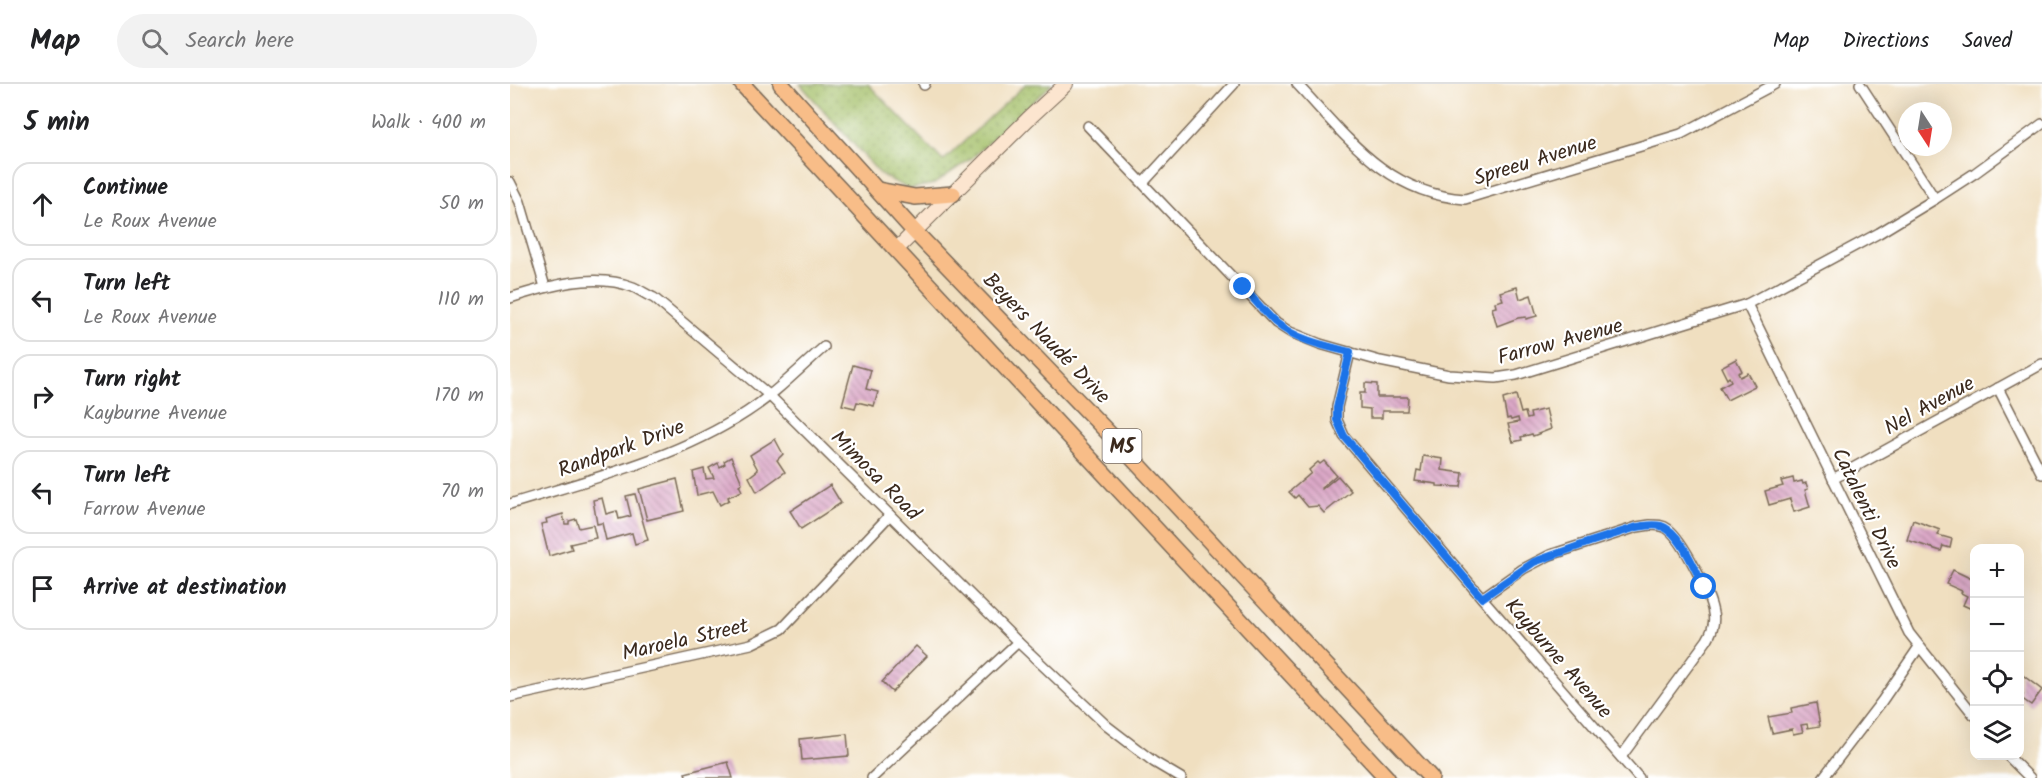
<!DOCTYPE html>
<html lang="en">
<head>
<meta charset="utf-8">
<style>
  body { margin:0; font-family:Kalam,sans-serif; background:#f2f2f2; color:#202124 }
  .controls { position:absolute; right:18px; bottom:18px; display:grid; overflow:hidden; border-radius:12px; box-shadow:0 6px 24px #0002 }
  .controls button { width:54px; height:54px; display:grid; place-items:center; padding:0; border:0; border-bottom:2px solid #e0e0e0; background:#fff; color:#202124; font:30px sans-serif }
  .compass { position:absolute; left:1388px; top:18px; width:54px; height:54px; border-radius:50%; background:#fff; box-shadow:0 6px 24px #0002; rotate:168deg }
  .stop { position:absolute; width:18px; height:18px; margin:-14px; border:4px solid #1a73e8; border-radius:50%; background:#fff }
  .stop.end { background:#1a73e8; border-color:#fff; box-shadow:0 2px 6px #0008 }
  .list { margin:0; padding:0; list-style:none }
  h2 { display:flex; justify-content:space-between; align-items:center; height:78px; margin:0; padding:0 24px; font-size:26px }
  h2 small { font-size:20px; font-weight:400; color:#757577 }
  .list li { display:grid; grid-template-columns:39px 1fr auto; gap:18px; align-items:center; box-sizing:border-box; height:84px; margin:0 12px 12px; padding:0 12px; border:2px solid #e0e0e0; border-radius:18px }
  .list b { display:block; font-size:22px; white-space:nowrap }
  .list p { margin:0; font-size:20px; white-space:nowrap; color:#757577 }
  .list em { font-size:20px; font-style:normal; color:#757577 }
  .icon { flex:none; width:33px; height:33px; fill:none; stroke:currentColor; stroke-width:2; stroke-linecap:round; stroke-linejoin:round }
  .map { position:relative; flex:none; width:1532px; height:694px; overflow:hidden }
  header { display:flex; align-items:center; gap:36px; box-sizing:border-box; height:84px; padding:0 30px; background:#fff; border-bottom:2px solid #e0e0e0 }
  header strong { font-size:28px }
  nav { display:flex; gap:33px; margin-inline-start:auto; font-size:21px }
  .search { width:420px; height:54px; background:#f2f2f2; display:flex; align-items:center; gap:15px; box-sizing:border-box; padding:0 21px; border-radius:33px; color:#757577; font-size:22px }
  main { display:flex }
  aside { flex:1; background:#fff }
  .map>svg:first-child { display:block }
</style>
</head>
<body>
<header>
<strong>Map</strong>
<div class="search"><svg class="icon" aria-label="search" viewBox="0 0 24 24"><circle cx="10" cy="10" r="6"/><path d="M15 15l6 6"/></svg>Search here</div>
<nav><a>Map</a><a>Directions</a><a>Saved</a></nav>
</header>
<main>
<aside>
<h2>5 min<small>Walk · 400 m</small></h2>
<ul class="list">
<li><svg class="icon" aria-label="ahead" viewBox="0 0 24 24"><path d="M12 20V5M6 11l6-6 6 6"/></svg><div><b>Continue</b><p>Le Roux Avenue</p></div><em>50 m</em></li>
<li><svg class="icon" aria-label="left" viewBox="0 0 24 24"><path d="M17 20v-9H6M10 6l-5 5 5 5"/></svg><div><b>Turn left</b><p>Le Roux Avenue</p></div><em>110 m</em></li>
<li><svg class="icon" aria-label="right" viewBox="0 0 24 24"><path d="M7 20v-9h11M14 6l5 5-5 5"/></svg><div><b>Turn right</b><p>Kayburne Avenue</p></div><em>170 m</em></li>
<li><svg class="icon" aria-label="left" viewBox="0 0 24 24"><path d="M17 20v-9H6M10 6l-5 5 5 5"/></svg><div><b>Turn left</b><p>Farrow Avenue</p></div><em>70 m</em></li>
<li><svg class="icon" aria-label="arrive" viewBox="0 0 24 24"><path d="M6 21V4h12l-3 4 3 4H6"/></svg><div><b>Arrive at destination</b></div></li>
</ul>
</aside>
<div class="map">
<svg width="1532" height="694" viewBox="0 0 1532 694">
  <defs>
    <pattern id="park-dots" width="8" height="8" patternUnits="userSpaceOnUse" patternTransform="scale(1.5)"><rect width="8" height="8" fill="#a2be65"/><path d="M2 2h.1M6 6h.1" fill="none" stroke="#859b53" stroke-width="1.8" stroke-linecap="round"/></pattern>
    <pattern id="building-back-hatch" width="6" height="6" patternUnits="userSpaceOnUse" patternTransform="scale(1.5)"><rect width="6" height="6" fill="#dba8c7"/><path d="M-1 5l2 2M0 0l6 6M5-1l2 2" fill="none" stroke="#b389a1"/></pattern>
  </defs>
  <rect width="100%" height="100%" fill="#fff"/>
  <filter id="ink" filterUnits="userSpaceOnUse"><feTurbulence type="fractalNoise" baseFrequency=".0167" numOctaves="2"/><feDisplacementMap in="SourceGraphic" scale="12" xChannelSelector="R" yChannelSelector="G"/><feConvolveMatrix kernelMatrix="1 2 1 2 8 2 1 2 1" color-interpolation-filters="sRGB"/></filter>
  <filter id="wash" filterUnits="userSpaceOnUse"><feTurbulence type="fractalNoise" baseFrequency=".008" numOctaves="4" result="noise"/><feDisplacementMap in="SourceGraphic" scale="24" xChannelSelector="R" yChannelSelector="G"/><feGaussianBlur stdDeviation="1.35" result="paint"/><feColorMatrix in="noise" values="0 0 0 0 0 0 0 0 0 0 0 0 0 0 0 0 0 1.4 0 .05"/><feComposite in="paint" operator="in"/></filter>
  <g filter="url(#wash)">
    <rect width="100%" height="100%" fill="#f0dfc0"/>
    <polygon fill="url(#park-dots)" stroke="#6e7442" stroke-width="1.5" points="290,0 358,0 433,77 516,0 542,0 462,74 424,100 399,105 371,91"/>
    <g id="blocks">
      <g fill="url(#building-back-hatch)">
        <polygon points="1007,203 1010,215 1021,211 1027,232 1016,235 1016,233 1008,234 987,242 982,224 986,223 985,218 993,216 990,208"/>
        <polygon points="1226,275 1232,287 1228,289 1230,293 1238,289 1245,302 1217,316 1210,303 1221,297 1219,293 1217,295 1211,283"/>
        <polygon points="343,281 361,286 356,305 368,308 364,322 347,318 345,324 332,321"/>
        <polygon points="855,299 867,300 867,313 898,313 897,327 872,327 872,334 860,334 860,325 850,324 850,309 855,309"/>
        <polygon points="1006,311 1011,329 1015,328 1017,335 1021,334 1020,329 1036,325 1041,345 1023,352 1022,350 1011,353 1012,356 1003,358 998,340 1009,338 1008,334 1001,336 1000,334 997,335 993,315"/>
        <polygon points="265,355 273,370 267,376 275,388 247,408 239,393 248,386 240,371"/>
        <polygon points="913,372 933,375 932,386 953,389 951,403 927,402 927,400 905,397 907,386 911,387"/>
        <polygon points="221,373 232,399 229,401 232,407 218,413 219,416 210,421 203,407 187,411 183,388 194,385 196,395 204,394 199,384 208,379 210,383 215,380 214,377"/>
        <polygon points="814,377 826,391 811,404 812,405 828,392 841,407 814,429 808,422 798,423 788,411 785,414 779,408 801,389 799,386 808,378 810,380"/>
        <polygon points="1283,394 1284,399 1292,397 1293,400 1296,399 1298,405 1295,406 1300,423 1284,428 1280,415 1259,421 1255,407 1273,402 1271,397"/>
        <polygon points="167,395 174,427 137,436 129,405"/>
        <polygon points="320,401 331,419 291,445 280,427"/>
        <polygon points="125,410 138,456 125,460 122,449 96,456 92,439 87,440 83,416 92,414 96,430 107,427 109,435 121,432 116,412"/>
        <polygon points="53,430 55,440 59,440 59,437 66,435 69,444 83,441 86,454 60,460 62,465 39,472 31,440 37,439 36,435"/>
        <polygon points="1403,436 1430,446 1428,451 1442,455 1440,464 1433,462 1431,467 1397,456"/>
        <polygon points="1443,486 1464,496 1464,526 1453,521 1457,512 1451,509 1452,507 1436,500"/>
        <polygon points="406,562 417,572 382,608 372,598"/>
        <polygon points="1510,589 1532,606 1521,621 1511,614 1513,611 1510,609"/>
        <polygon points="1306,619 1310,642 1298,644 1297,640 1291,641 1293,648 1283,650 1282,645 1262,649 1258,633 1282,629 1281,624"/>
        <polygon points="337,650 339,672 292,676 290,655"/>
        <polygon points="218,678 223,694 177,694 175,689"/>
      </g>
    </g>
  </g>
  <g filter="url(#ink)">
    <use href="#blocks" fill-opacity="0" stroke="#7a6957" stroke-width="1.5"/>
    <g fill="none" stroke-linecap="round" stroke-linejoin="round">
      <g stroke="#7a6957" stroke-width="12">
        <g id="street">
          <path d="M 787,0 C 836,52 877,110 955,115 L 1171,50 L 1265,0"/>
          <polyline points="1350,0 1425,115"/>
          <polyline points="414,1 415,0"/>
          <polyline points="578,42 766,239 780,248 810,260 870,277 939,291 986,294 1006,291 1237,220 1369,149 1425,115 1465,89 1532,40"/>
          <polyline points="0,98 10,118 35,203"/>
          <polyline points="633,99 724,0"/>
          <path d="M 0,214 C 38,202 84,188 123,203 C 130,206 137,211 144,214 L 259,311 L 508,558 L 597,642 L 644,678 L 671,694"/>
          <polyline points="1237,220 1399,549 1464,631"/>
          <polyline points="840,268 827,323 827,336 834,352 972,514 1129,694"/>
          <polyline points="1488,304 1532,390"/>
          <polyline points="1323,395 1532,280"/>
          <path d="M 0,420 C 81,395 165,375 237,328 C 265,310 289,285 314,263"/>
          <path d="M 972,514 L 1013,485 L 1040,471 L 1127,443 L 1140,441 C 1147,441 1153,441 1158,445 C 1173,456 1200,510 1203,529 C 1205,538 1202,548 1197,556 L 1111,673"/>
          <polyline points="0,613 241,560 272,545 380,431"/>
          <polyline points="1498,672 1520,694"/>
          <polyline points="362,694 508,558"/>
          <polyline points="1313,694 1372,617 1409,563"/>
        </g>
      </g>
      <g stroke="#7a6957" stroke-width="16">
        <polyline id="secondary" points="387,165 518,35 556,0"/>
      </g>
      <g stroke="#7a6957" stroke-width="18">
        <g id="primary">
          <polyline points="232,0 877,694"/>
          <polyline points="271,0 404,147 612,363 921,694"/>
          <polyline points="368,106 405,113 443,110"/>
        </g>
      </g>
      <use href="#street" stroke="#fff" stroke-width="9"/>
      <use href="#secondary" stroke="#fce5cf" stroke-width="14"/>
      <use href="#primary" stroke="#f8bd88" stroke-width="15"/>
    </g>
  </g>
  <g fill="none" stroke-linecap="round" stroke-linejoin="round" filter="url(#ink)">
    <path stroke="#1a73e8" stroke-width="8" d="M 733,203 C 744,215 754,228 765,238 C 786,256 815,262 840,268 L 827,324 L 827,336 L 834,352 L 972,514 L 1024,478 L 1080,458 L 1127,443 C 1135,442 1143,440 1151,442 C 1170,447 1185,486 1194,503"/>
  </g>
  <g text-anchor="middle" stroke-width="4.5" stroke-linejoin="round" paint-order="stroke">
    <rect fill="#fff" stroke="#766a62" stroke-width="1.5" x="592.5" y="345" width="39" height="34" rx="4.5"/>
    <g font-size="20" font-weight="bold" fill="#3b2a1e">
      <text x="612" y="369">M5</text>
    </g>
    <g font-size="21" fill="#3b2a1e" stroke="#fff">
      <text transform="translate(1025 76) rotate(-17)" y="7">Spreeu Avenue</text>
      <text transform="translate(537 254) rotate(46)" y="7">Beyers Naudé Drive</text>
      <text transform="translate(1050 257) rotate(-15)" y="7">Farrow Avenue</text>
      <text transform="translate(1419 321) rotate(-29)" y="7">Nel Avenue</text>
      <text transform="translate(111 364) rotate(-20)" y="7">Randpark Drive</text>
      <text transform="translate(366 391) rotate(45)" y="7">Mimosa Road</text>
      <text transform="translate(1357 424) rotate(64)" y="7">Catalenti Drive</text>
      <text transform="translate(175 555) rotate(-13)" y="7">Maroela Street</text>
      <text transform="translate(1049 574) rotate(49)" y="7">Kayburne Avenue</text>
    </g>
  </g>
</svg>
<div class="controls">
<button>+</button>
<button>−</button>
<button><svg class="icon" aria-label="locate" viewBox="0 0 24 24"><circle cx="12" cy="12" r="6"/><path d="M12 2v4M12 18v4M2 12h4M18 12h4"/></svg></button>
<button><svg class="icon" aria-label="layers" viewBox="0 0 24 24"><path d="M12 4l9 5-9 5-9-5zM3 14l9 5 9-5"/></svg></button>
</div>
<svg class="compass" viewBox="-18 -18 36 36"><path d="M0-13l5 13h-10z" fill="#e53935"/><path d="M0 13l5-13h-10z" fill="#757577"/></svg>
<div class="stop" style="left:1194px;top:503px"></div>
<div class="stop end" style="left:733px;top:203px"></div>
</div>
</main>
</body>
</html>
